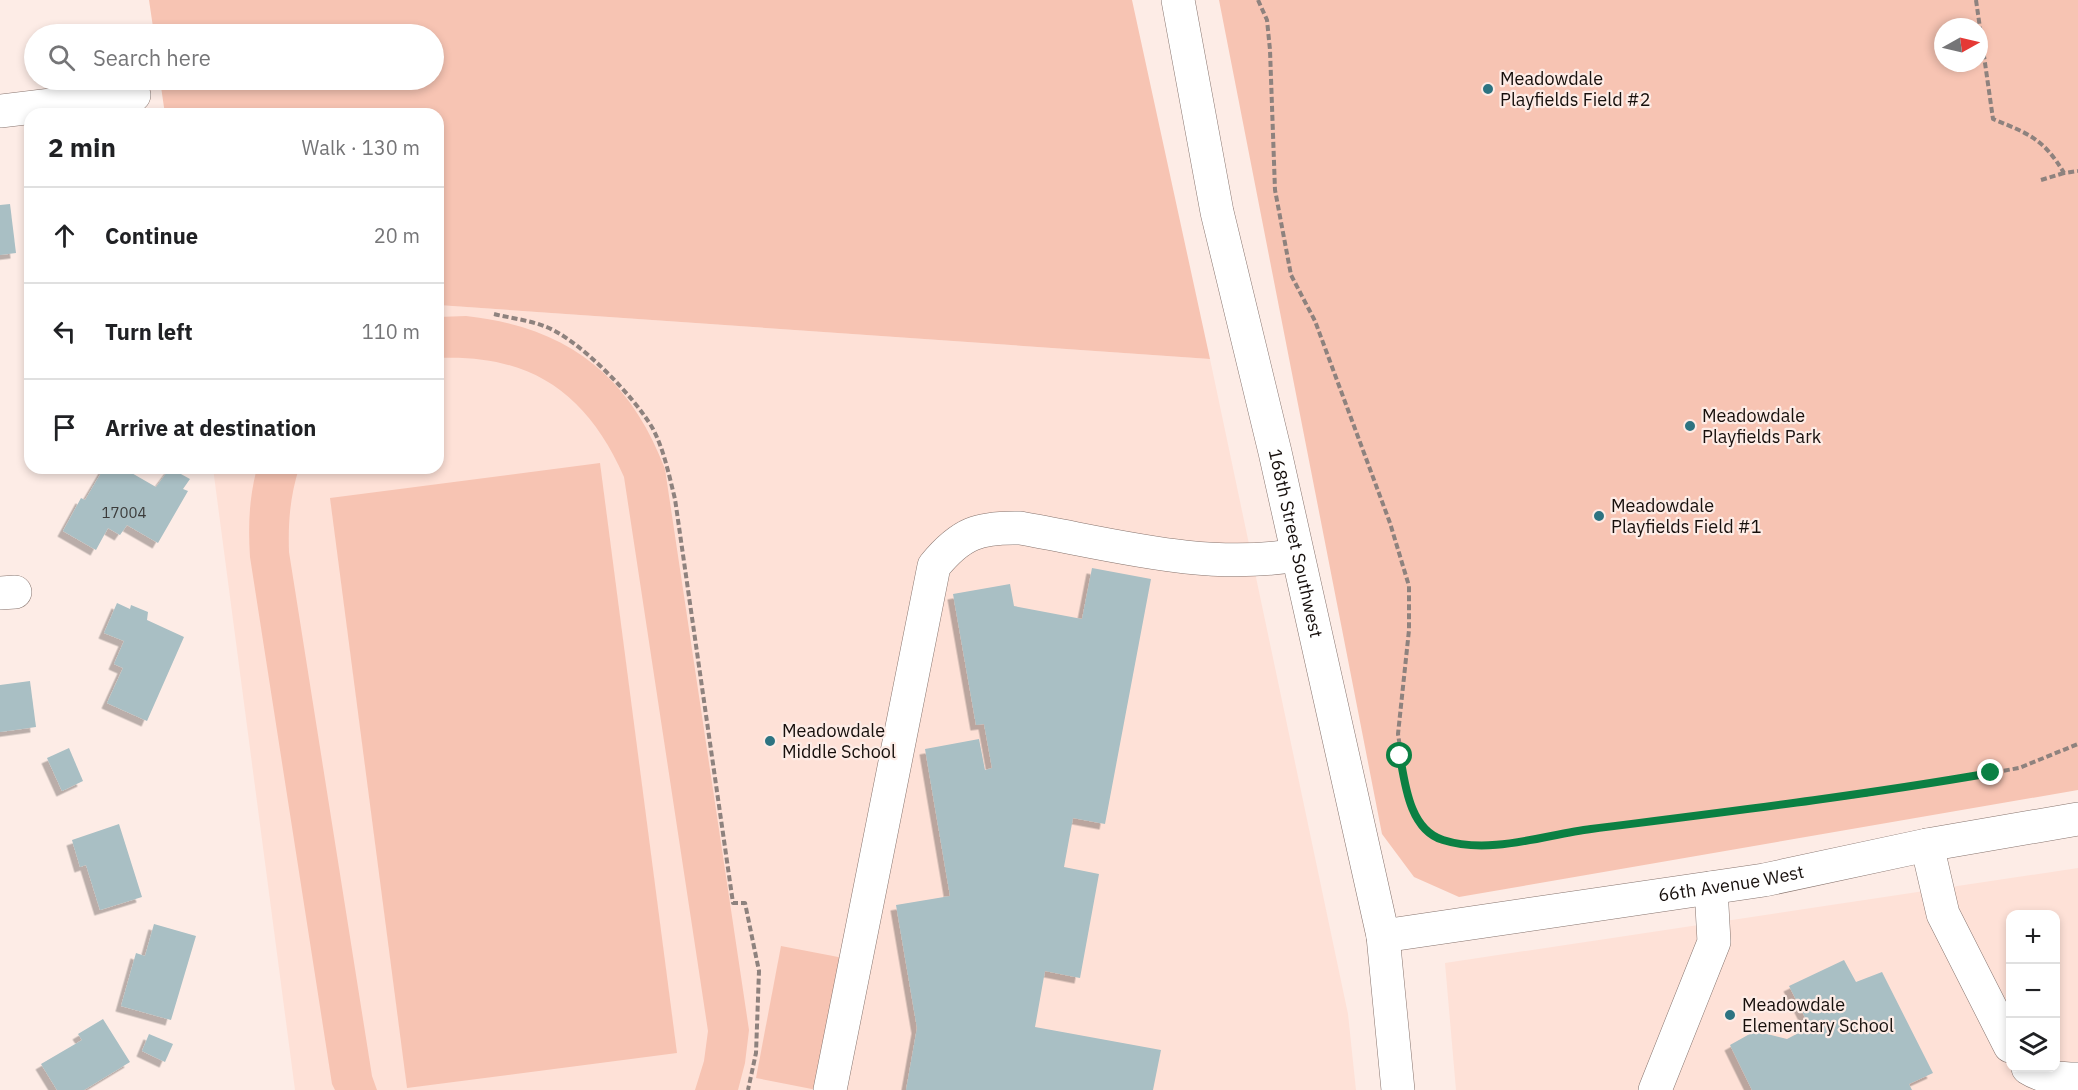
<!DOCTYPE html>
<html lang="en">
<head>
<meta charset="utf-8">
<style>
  body { margin:0; font-family:"IBM Plex Sans",sans-serif; background:#f2f2f2; color:#202124 }
  .controls { position:absolute; right:18px; bottom:18px; display:grid; overflow:hidden; border-radius:12px; box-shadow:0 3px 9px #0003 }
  .controls button { width:54px; height:54px; display:grid; place-items:center; padding:0; border:0; border-bottom:2px solid #e0e0e0; background:#fff; color:#202124; font:30px sans-serif }
  .compass { position:absolute; left:1934px; top:18px; width:54px; height:54px; border-radius:50%; background:#fff; box-shadow:0 3px 9px #0003; rotate:82deg }
  .stop { position:absolute; width:18px; height:18px; margin:-14px; border:4px solid #0b8043; border-radius:50%; background:#fff }
  .stop.end { background:#0b8043; border-color:#fff; box-shadow:0 2px 6px #0008 }
  .list { margin:0; padding:0; list-style:none }
  h2 { display:flex; justify-content:space-between; align-items:center; height:78px; margin:0; padding:0 24px; font-size:26px }
  h2 small { font-size:20px; font-weight:400; color:#757577 }
  .list li { display:grid; grid-template-columns:39px 1fr auto; gap:18px; align-items:center; box-sizing:border-box; height:96px; padding:0 24px; border-top:2px solid #e0e0e0 }
  .list b { display:block; font-size:22px; white-space:nowrap }
  .list em { font-size:20px; font-style:normal; color:#757577 }
  .icon { flex:none; width:33px; height:33px; fill:none; stroke:currentColor; stroke-width:2; stroke-linecap:round; stroke-linejoin:round }
  .map { position:relative; flex:none; width:2078px; height:1090px; overflow:hidden }
  .search { position:absolute; background:#fff; box-shadow:0 3px 9px #0003; left:24px; top:24px; width:420px; height:66px; display:flex; align-items:center; gap:15px; box-sizing:border-box; padding:0 21px; border-radius:33px; color:#757577; font-size:22px }
  .panel { position:absolute; background:#fff; box-shadow:0 3px 9px #0003; left:24px; top:108px; width:420px; height:366px; border-radius:18px }
  .map>svg:first-child { display:block }
</style>
</head>
<body>
<div class="map">
<svg width="2078" height="1090" viewBox="0 0 2078 1090">
  <defs>
    <filter id="shadow"><feDropShadow dx="-5.5" dy="5.5" stdDeviation="0" flood-color="#0004"/></filter>
  </defs>
  <rect width="100%" height="100%" fill="#fdece6"/>
  <g fill="#fee1d7" fill-rule="evenodd">
    <polygon points="438,305 1210,359 1348,1014 1356,1090 295,1090 213,468 438,468"/>
    <path d="M 2078,868 L 2078,1090 L 1456,1090 L 1445,963 ZM 2010,914 L 2056,914 L 2056,1068 L 2010,1068 Z"/>
  </g>
  <g fill="#f7c4b3" fill-rule="evenodd">
    <polygon points="149,0 1132,0 1210,359 438,305 438,114 165,114 160,80 434,80 434,34 154,34"/>
    <path d="M 1219,0 L 2078,0 L 2078,790 L 1459,897 L 1414,877 L 1382,834 ZM 1943,27 L 1979,27 L 1979,63 L 1943,63 Z"/>
    <path d="M 466,316 C 566,327 629,374 665,469 L 749,1030 L 745,1063 L 738,1090 L 695,1090 L 704,1061 L 708,1031 L 624,477 C 587,393 531,354 438,358 L 438,317 Z"/>
    <polygon points="600,463 677,1053 407,1088 330,498"/>
    <path d="M 257,468 L 299,468 C 290,497 288,522 289,552 L 372,1076 L 377,1090 L 335,1090 L 332,1084 L 250,557 C 248,526 249,498 257,468 Z"/>
    <polygon points="781,946 859,961 817,1090 756,1078"/>
  </g>
  <g fill="#a9bfc4" filter="url(#shadow)">
    <polygon points="10,204 16,253 0,255 0,205"/>
    <polygon points="104,468 123,468 156,487 170,468 190,479 183,489 188,491 158,543 127,525 120,535 108,528 96,550 63,531 81,498 85,500"/>
    <polygon points="1092,568 1151,579 1105,824 1073,818 1064,867 1099,874 1080,978 1045,971 1035,1027 1161,1050 1153,1090 906,1090 917,1028 896,905 950,896 925,749 979,739 985,770 992,768 984,724 976,725 953,594 1010,584 1014,606 1082,619"/>
    <polygon points="117,603 130,609 131,605 148,612 147,620 184,637 147,721 107,703 123,668 114,664 124,641 104,633"/>
    <polygon points="30,681 36,727 0,732 0,685"/>
    <polygon points="69,748 83,781 62,791 47,758"/>
    <polygon points="119,824 142,897 100,910 86,865 80,867 72,840"/>
    <polygon points="154,924 196,936 171,1020 121,1006 136,953 145,956"/>
    <polygon points="1844,960 1856,982 1882,972 1933,1073 1909,1084 1912,1090 1752,1090 1730,1045 1755,1031 1787,1039 1810,1027 1789,986"/>
    <polygon points="103,1019 130,1062 84,1090 57,1090 41,1064 82,1040 78,1034"/>
    <polygon points="149,1034 173,1044 165,1062 142,1051"/>
  </g>
  <g fill="none" stroke-linecap="round" stroke-linejoin="round">
    <g stroke="#87746e" stroke-width="34">
      <g id="minor">
        <path id="s1" d="M 1178,0 L 1217,212 L 1275,452 L 1383,936 L 1398,1090"/>
        <polyline points="0,111 134,95"/>
        <polyline points="0,593 15,592"/>
        <polyline points="1927,845 1943,914 2010,1046"/>
        <path id="s2" d="M 1383,936 L 1764,880 L 1927,845 L 2078,819"/>
        <path d="M 2028,1068 C 2044,1078 2060,1079 2078,1079"/>
        <path d="M 830,1090 L 934,566 C 961,533 979,527 1020,528 C 1112,544 1205,571 1297,555"/>
        <polyline points="1655,1090 1714,942 1711,888"/>
      </g>
    </g>
    <g stroke="#8e827e" stroke-width="4" stroke-dasharray="6 3" stroke-linecap="butt">
      <polyline points="1258,0 1267,20 1270,50 1275,190 1291,275 1315,321 1390,523 1409,586 1409,630 1398,734 1407,793 1414,813 1427,832 1442,840 1470,845 1508,843 1570,832 1863,795 1991,773 2019,768 2078,744"/>
      <path d="M 1976,0 L 1993,119 C 2029,134 2043,138 2064,173 L 2078,171"/>
      <polyline points="2041,180 2064,173"/>
      <path d="M 494,314 C 510,318 528,320 544,326 C 578,338 635,397 653,429 C 664,450 669,475 675,499 L 733,903 L 745,903 L 759,971 L 756,1053 L 748,1090"/>
    </g>
    <use href="#minor" stroke="#fff" stroke-width="33"/>
  </g>
  <g fill="none" stroke-linecap="round" stroke-linejoin="round">
    <path stroke="#0b8043" stroke-width="8" d="M 1400,756 C 1405,785 1410,830 1443,840 C 1490,855 1544,835 1591,829 C 1725,812 1858,796 1991,773"/>
  </g>
  <g fill="#2d7381" stroke="#fdece6" stroke-width="2">
    <circle cx="1488" cy="89" r="6"/>
    <circle cx="1690" cy="426" r="6"/>
    <circle cx="1599" cy="516" r="6"/>
    <circle cx="770" cy="741" r="6"/>
    <circle cx="1730" cy="1015" r="6"/>
  </g>
  <g text-anchor="middle" stroke-width="4.5" stroke-linejoin="round" paint-order="stroke">
    <g font-size="15" fill="#3b3b3a">
      <text x="124" y="518">17004</text>
    </g>
    <g font-size="18" fill="#160f0c" stroke="#fdece6" text-anchor="start">
      <text x="1500" y="85">Meadowdale<tspan x="1500" dy="21">Playfields Field #2</tspan></text>
      <text x="1702" y="422">Meadowdale<tspan x="1702" dy="21">Playfields Park</tspan></text>
      <text x="1611" y="512">Meadowdale<tspan x="1611" dy="21">Playfields Field #1</tspan></text>
      <text x="782" y="737">Meadowdale<tspan x="782" dy="21">Middle School</tspan></text>
      <text x="1742" y="1011">Meadowdale<tspan x="1742" dy="21">Elementary School</tspan></text>
    </g>
    <g font-size="18" fill="#160f0c" stroke="#fdece6">
      <text dy="6" stroke="none"><textPath href="#s1" startOffset="556">168th Street Southwest</textPath></text>
      <text dy="6" stroke="none"><textPath href="#s2" startOffset="352">66th Avenue West</textPath></text>
    </g>
  </g>
</svg>
<div class="controls">
<button>+</button>
<button>−</button>
<button><svg class="icon" aria-label="layers" viewBox="0 0 24 24"><path d="M12 4l9 5-9 5-9-5zM3 14l9 5 9-5"/></svg></button>
</div>
<svg class="compass" viewBox="-18 -18 36 36"><path d="M0-13l5 13h-10z" fill="#e53935"/><path d="M0 13l5-13h-10z" fill="#757577"/></svg>
<div class="stop" style="left:1400px;top:756px"></div>
<div class="stop end" style="left:1991px;top:773px"></div>
<div class="search"><svg class="icon" aria-label="search" viewBox="0 0 24 24"><circle cx="10" cy="10" r="6"/><path d="M15 15l6 6"/></svg>Search here</div>
<section class="panel">
<h2>2 min<small>Walk · 130 m</small></h2>
<ul class="list">
<li><svg class="icon" aria-label="ahead" viewBox="0 0 24 24"><path d="M12 20V5M6 11l6-6 6 6"/></svg><div><b>Continue</b></div><em>20 m</em></li>
<li><svg class="icon" aria-label="left" viewBox="0 0 24 24"><path d="M17 20v-9H6M10 6l-5 5 5 5"/></svg><div><b>Turn left</b></div><em>110 m</em></li>
<li><svg class="icon" aria-label="arrive" viewBox="0 0 24 24"><path d="M6 21V4h12l-3 4 3 4H6"/></svg><div><b>Arrive at destination</b></div></li>
</ul>
</section>
</div>
</body>
</html>
